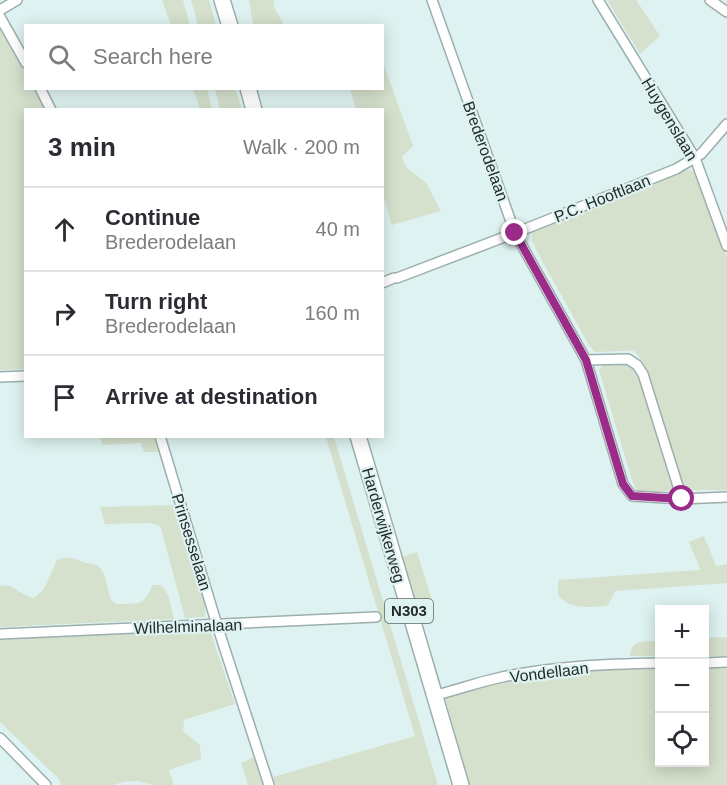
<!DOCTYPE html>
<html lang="en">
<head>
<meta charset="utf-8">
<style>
  body { margin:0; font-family:Helvetica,sans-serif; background:#f2f2f3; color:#2b2b33 }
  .controls { position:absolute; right:18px; bottom:18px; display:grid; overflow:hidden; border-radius:0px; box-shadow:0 3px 15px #0003 }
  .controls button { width:54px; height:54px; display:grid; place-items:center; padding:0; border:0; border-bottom:2px solid #e1e1e2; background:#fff; color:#2b2b33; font:30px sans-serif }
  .stop { position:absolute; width:18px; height:18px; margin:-14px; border:4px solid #9b2b89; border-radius:50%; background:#fff }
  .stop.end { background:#9b2b89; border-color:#fff; box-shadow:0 2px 6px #0008 }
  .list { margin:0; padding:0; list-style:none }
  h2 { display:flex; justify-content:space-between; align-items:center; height:78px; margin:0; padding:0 24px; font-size:26px }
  h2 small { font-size:20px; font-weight:400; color:#7c7c81 }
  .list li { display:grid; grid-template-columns:39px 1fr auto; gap:18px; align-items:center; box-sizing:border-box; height:84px; padding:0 24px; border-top:2px solid #e1e1e2 }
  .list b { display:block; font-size:22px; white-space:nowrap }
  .list p { margin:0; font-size:20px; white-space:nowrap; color:#7c7c81 }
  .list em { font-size:20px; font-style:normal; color:#7c7c81 }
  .icon { flex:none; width:33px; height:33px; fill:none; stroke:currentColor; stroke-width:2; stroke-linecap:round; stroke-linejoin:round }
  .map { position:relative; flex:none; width:727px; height:785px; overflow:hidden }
  .search { position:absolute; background:#fff; box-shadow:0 3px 15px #0003; left:24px; top:24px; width:360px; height:66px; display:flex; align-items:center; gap:15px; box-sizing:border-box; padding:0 21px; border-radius:0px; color:#7c7c81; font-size:22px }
  .panel { position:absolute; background:#fff; box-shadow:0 3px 15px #0003; left:24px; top:108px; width:360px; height:330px; border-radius:0px }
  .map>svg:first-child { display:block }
</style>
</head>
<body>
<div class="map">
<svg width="727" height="785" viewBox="0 0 727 785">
  <rect width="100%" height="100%" fill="#def3f1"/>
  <g fill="#d5e0cd">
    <polygon points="162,0 183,0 190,25 171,25"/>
    <polygon points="191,0 209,0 216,25 198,25"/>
    <polygon points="249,0 274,0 274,7 284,25 253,25"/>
    <polygon points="607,0 636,0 660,36 640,54"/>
    <polygon points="0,29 9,38 25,69 26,88 36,89 47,109 26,110 25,369 0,370"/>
    <polygon points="383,63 413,146 402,157 406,167 426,183 441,211 392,225 383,195 382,110 356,109 350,89 382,88"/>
    <polygon points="193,89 207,89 212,109 200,109"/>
    <polygon points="215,89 235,89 242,109 220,109"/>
    <path d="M 685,170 L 691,170 L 697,174 L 727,257 L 727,490 L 685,490 C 677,466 670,443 663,419 C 656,398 650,366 634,351 C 621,350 608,352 595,352 L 589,345 L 541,259 L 532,240 L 532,232 Z"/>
    <polygon points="625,362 631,364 637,373 673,491 653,492 637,491 633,483 599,370 603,364"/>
    <polygon points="100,437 154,437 158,452 144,452 141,443 102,445"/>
    <polygon points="326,437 334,437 438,785 276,785 273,777 415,736"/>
    <polygon points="175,505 205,605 205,617 185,618 161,528 158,525 150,523 105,524 100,507"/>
    <path d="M 704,536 L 716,566 L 727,564 L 727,583 L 615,591 L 608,605 L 605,606 C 587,607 571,610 558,595 L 558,582 L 559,580 L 699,570 L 700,569 L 689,542 Z"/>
    <polygon points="417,552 432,600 417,605 402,557"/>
    <path d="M 63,558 C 72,557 78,560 86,563 C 89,564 93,564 96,565 C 110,572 105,597 115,603 C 117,604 122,604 124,604 C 145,604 144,601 153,585 L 161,585 C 170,593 171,607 174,619 L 0,627 L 0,586 C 13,582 21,597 34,598 L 44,589 L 57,560 Z"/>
    <polygon points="209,628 235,704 184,720 183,731 200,745 201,759 169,770 174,785 153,785 138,781 124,782 112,785 61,785 59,779 0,722 0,639"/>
    <polygon points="727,637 727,656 705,656 705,638"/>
    <path d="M 659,641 L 659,656 L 630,656 C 631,638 646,642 659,641 Z"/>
    <polygon points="659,667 660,762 704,762 705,667 727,667 727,785 470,785 445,697 500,681 617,668"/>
    <polygon points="254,757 263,785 248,785 241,763"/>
  </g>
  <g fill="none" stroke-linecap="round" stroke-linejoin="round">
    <g stroke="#9bafad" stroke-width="12">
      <g id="minor">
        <polyline points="432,0 515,233 586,360 623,484 632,496 682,499 727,497"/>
        <polyline points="598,0 695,158 727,246"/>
        <polyline points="710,0 727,12"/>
        <polyline points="0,10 17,0"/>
        <polyline points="0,17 26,63"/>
        <polyline points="40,88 51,110"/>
        <polyline points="397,278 515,233 676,169 701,154 727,124"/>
        <polyline points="382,283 394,278"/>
        <polyline points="586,360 628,359 637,365 643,374 682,499"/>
        <polyline points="0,377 26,376"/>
        <polyline points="160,436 217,625 269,785"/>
        <polyline points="0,634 376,617"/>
        <polyline points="704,663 727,662"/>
        <path d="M 440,694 C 460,689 479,682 498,678 C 551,666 606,664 660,663"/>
        <polyline points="0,738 46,785"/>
      </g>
    </g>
    <g stroke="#9bafad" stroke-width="18">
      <g id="primary">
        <polyline points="222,0 230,26"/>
        <polyline points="248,88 254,110"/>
        <polyline points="358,436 461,785"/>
      </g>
    </g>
    <use href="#minor" stroke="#fff" stroke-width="9"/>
    <use href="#primary" stroke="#fff" stroke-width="15"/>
  </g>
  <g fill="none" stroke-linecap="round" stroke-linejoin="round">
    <polyline stroke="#9b2b89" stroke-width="8" points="515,233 586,360 623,484 632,496 682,499"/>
  </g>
  <g text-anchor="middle" stroke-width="4.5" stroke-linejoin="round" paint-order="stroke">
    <rect fill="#def3f1" stroke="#5c6766" stroke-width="1.5" x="385" y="599" width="48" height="24" rx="4.5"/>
    <g font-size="15" font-weight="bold" fill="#242b2b">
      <text x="409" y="616">N303</text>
    </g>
    <g font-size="16" fill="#242b2b" stroke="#def3f1">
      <text transform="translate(670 119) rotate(59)" y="6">Huygenslaan</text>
      <text transform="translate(486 151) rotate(70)" y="6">Brederodelaan</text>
      <text transform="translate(602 198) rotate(-22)" y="6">P.C. Hooftlaan</text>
      <text transform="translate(384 525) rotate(74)" y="6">Harderwijkerweg</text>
      <text transform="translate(192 542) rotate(73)" y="6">Prinsesselaan</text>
      <text transform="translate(188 626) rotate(-2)" y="6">Wilhelminalaan</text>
      <text transform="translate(549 672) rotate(-7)" y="6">Vondellaan</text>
    </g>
  </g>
</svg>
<div class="controls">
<button>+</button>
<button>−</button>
<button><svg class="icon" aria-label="locate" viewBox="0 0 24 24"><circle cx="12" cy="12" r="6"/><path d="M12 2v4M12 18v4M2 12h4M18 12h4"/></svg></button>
</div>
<div class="stop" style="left:682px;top:499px"></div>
<div class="stop end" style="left:515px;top:233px"></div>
<div class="search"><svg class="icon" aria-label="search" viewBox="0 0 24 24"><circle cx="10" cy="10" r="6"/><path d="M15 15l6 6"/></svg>Search here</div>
<section class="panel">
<h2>3 min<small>Walk · 200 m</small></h2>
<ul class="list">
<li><svg class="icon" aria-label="ahead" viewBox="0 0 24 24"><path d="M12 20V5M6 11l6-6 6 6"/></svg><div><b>Continue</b><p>Brederodelaan</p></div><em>40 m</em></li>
<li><svg class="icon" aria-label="right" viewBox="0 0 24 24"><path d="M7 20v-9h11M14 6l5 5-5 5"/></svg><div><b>Turn right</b><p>Brederodelaan</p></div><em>160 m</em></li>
<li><svg class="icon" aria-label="arrive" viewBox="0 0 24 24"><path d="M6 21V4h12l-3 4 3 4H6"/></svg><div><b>Arrive at destination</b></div></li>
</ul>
</section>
</div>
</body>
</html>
